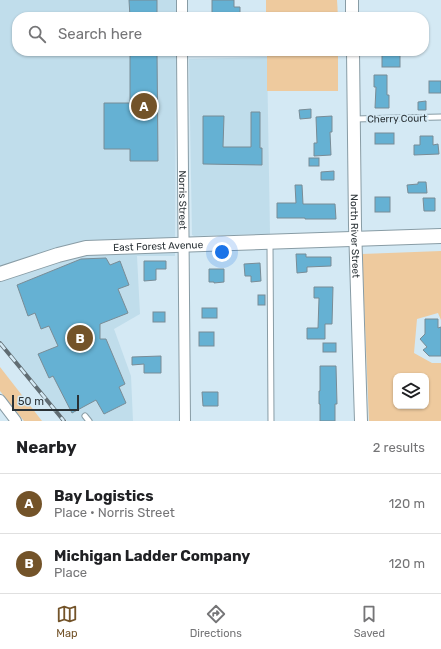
<!DOCTYPE html>
<html lang="en">
<head>
<meta charset="utf-8">
<style>
  body { margin:0; font-family:Rubik,sans-serif; background:#f6f6f6; color:#202124 }
  .controls { position:absolute; right:12px; bottom:12px; display:grid; overflow:hidden; border-radius:8px; box-shadow:0 1px 3px #0004 }
  .controls button { width:36px; height:36px; display:grid; place-items:center; padding:0; border:0; border-bottom:1px solid #e0e0e0; background:#fff; color:#202124; font:20px sans-serif }
  .scale { position:absolute; left:12px; bottom:10px; width:67px; box-sizing:border-box; padding-left:4px; border:2px solid #2a3236; border-top:0; font-size:11px; line-height:14px; white-space:nowrap; color:#2a3236; -webkit-text-stroke:3px #d4e9f4; paint-order:stroke }
  .you { position:absolute; left:222px; top:252px; width:14px; height:14px; margin:-10px; border:3px solid #fff; border-radius:50%; background:#1a73e8; box-shadow:0 0 0 6px #1a73e833 }
  .badge { display:grid; place-items:center; width:26px; height:26px; border-radius:50%; background:#735329; color:#fff; font-size:13px; font-weight:700 }
  .pin { position:absolute; translate:-50% -50%; border:2px solid #fff; box-shadow:0 1px 4px #0006 }
  .list { margin:0; padding:0; list-style:none }
  h2 { display:flex; justify-content:space-between; align-items:center; height:52px; margin:0; padding:0 16px; font-size:17px }
  h2 small { font-size:13px; font-weight:400; color:#757577 }
  .list li { display:grid; grid-template-columns:26px 1fr auto; gap:12px; align-items:center; box-sizing:border-box; height:60px; padding:0 16px; border-top:1px solid #e0e0e0 }
  .list b { display:block; font-size:15px; white-space:nowrap }
  .list p { margin:0; font-size:13px; white-space:nowrap; color:#757577 }
  .list em { font-size:13px; font-style:normal; color:#757577 }
  .icon { flex:none; width:22px; height:22px; fill:none; stroke:currentColor; stroke-width:2; stroke-linecap:round; stroke-linejoin:round }
  .map { position:relative; flex:none; width:441px; height:421px; overflow:hidden }
  .search { position:absolute; background:#fff; box-shadow:0 1px 3px #0004; left:12px; right:12px; top:12px; height:44px; display:flex; align-items:center; gap:10px; box-sizing:border-box; padding:0 14px; border-radius:16px; color:#757577; font-size:15px }
  .sheet { height:172px; background:#fff }
  nav { display:flex; justify-content:space-around; align-items:center; box-sizing:border-box; height:56px; border-top:1px solid #e0e0e0; background:#fff; font-size:11px; color:#757577 }
  nav a { display:grid; justify-items:center; gap:2px }
  nav .on { color:#735329 }
  .map>svg:first-child { display:block }
</style>
</head>
<body>
<div class="map">
<svg width="441" height="421" viewBox="0 0 441 421">
  <rect width="100%" height="100%" fill="#d4e9f4"/>
  <g fill="#c0ddeb">
    <polygon points="0,0 177,0 176,17 17,17 17,51 176,51 175,256 137,256 140,314 114,329 131,376 133,421 67,421 0,342"/>
    <polygon points="267,57 270,234 194,236 192,235 189,59"/>
  </g>
  <g fill="#eeca9e" fill-rule="evenodd">
    <polygon points="266,0 337,0 338,17 266,17"/>
    <rect x="267" y="51" width="71" height="40"/>
    <path d="M 441,251 L 441,320 L 438,313 L 417,319 L 414,353 L 432,363 L 441,363 L 441,421 L 369,421 L 362,254 ZM 396,376 L 426,376 L 426,406 L 396,406 Z"/>
    <polygon points="0,367 42,421 24,421 0,391"/>
  </g>
  <g fill="#65b1d3" stroke="#798c96">
    <polygon points="129,0 157,0 157,17 130,17"/>
    <polygon points="212,0 234,0 234,7 240,7 240,14 222,16 222,17 212,17"/>
    <polygon points="130,51 157,51 158,161 130,161 130,149 104,149 104,103 130,103"/>
    <rect x="382" y="55" width="18" height="12"/>
    <polygon points="374,75 387,75 387,95 389,95 389,108 375,108 376,87 374,87"/>
    <rect x="429" y="81" width="12" height="12"/>
    <polygon points="426,101 426,110 418,110 418,102"/>
    <polygon points="311,109 311,118 300,119 299,110"/>
    <polygon points="251,112 260,112 260,148 262,148 262,165 203,164 203,116 224,116 223,147 251,147"/>
    <polygon points="332,116 332,132 330,132 331,155 314,156 314,143 317,143 316,117"/>
    <rect x="375" y="133" width="19" height="11"/>
    <polygon points="420,136 433,136 433,145 438,144 439,154 414,155 414,145 420,145"/>
    <rect x="309" y="158" width="10" height="8"/>
    <polygon points="334,171 334,180 321,180 321,172"/>
    <polygon points="418,182 426,182 427,193 408,193 407,185 418,184"/>
    <polygon points="295,185 302,185 303,204 335,204 336,219 305,219 305,218 277,218 277,203 296,203"/>
    <rect x="375" y="197" width="15" height="15"/>
    <polygon points="423,198 435,198 435,211 424,211"/>
    <polygon points="296,254 306,254 306,257 331,257 331,266 307,267 307,272 297,273"/>
    <polygon points="106,258 110,265 120,261 129,285 118,289 128,313 100,324 100,339 106,339 125,384 119,387 126,403 104,414 96,400 72,413 53,376 49,378 38,354 58,346 49,326 41,329 35,313 28,316 17,285 81,259"/>
    <polygon points="144,261 166,261 166,269 156,269 156,280 144,281"/>
    <polygon points="260,263 261,281 251,282 251,276 245,276 244,264"/>
    <polygon points="209,269 224,269 224,282 214,283 214,282 209,282"/>
    <polygon points="314,287 333,287 332,324 325,324 325,339 307,339 307,328 318,328 319,298 314,298"/>
    <rect x="258" y="295" width="7" height="10"/>
    <rect x="202" y="308" width="15" height="10"/>
    <rect x="153" y="312" width="12" height="10"/>
    <polygon points="425,319 438,319 438,328 441,327 441,356 429,356 423,350 427,347 420,339 425,334"/>
    <rect x="199" y="332" width="15" height="14"/>
    <rect x="323" y="343" width="13" height="9"/>
    <polygon points="161,356 161,373 144,373 144,364 132,365 132,357"/>
    <polygon points="320,366 336,366 337,404 335,404 335,421 320,421 320,404 319,404 319,391 320,391"/>
    <polygon points="202,392 218,392 218,406 203,406"/>
  </g>
  <g fill="none" stroke-linecap="round" stroke-linejoin="round">
    <g stroke="#889ca5" stroke-width="7">
      <g id="service">
        <polyline points="354,119 441,117"/>
        <polyline points="270,243 271,421"/>
        <polyline points="85,416 89,421"/>
      </g>
    </g>
    <g stroke="#889ca5" stroke-width="12">
      <g id="minor">
        <polyline points="182,17 182,0"/>
        <path id="s1" d="M 182,51 L 185,421"/>
        <polyline points="0,400 16,421"/>
      </g>
    </g>
    <g stroke="#889ca5" stroke-width="14">
      <g id="tertiary">
        <polyline points="352,0 352,17"/>
        <path id="s2" d="M 353,51 L 355,226 L 361,421"/>
      </g>
    </g>
    <g stroke="#889ca5" stroke-width="16">
      <g id="secondary">
        <path id="s3" d="M 0,274 L 58,255 L 86,248 L 441,236"/>
      </g>
    </g>
    <use href="#service" stroke="#fff" stroke-width="5"/>
    <use href="#minor" stroke="#fff" stroke-width="10"/>
    <use href="#tertiary" stroke="#fff" stroke-width="12"/>
    <use href="#secondary" stroke="#fff" stroke-width="14"/>
    <g stroke="#616d73" stroke-width="4">
      <polyline id="rail" points="0,343 64,421"/>
    </g>
    <use href="#rail" stroke="#d4e9f4" stroke-width="2.5" stroke-dasharray="8" stroke-linecap="butt"/>
  </g>
  <g text-anchor="middle" stroke-width="4" stroke-linejoin="round" paint-order="stroke">
    <g font-size="10" fill="#2a3236" stroke="#d4e9f4">
      <text transform="translate(397 118) rotate(-1)" y="4">Cherry Court</text>
      <text dy="4" stroke="none"><textPath href="#s1" startOffset="149">Norris Street</textPath></text>
      <text dy="4" stroke="none"><textPath href="#s2" startOffset="185">North River Street</textPath></text>
      <text dy="4" stroke="none"><textPath href="#s3" startOffset="162">East Forest Avenue</textPath></text>
    </g>
  </g>
</svg>
<div class="controls">
<button><svg class="icon" aria-label="layers" viewBox="0 0 24 24"><path d="M12 4l9 5-9 5-9-5zM3 14l9 5 9-5"/></svg></button>
</div>
<div class="scale">50 m</div>
<div class="you"></div>
<div class="pin badge" style="left:144px;top:106px">A</div>
<div class="pin badge" style="left:80px;top:338px">B</div>
<div class="search"><svg class="icon" aria-label="search" viewBox="0 0 24 24"><circle cx="10" cy="10" r="6"/><path d="M15 15l6 6"/></svg>Search here</div>
</div>
<section class="sheet">
<h2>Nearby<small>2 results</small></h2>
<ul class="list">
<li><span class="badge">A</span><div><b>Bay Logistics</b><p>Place · Norris Street</p></div><em>120 m</em></li>
<li><span class="badge">B</span><div><b>Michigan Ladder Company</b><p>Place</p></div><em>120 m</em></li>
</ul>
</section>
<nav>
<a class="on"><svg class="icon" aria-label="map" viewBox="0 0 24 24"><path d="M3 6l6-2 6 2 6-2v14l-6 2-6-2-6 2zM9 4v14M15 6v14"/></svg>Map</a>
<a><svg class="icon" aria-label="directions" viewBox="0 0 24 24"><path d="M12 3l9 9-9 9-9-9zM9 14v-3h6M13 9l2 2-2 2"/></svg>Directions</a>
<a><svg class="icon" aria-label="saved" viewBox="0 0 24 24"><path d="M7 4h10v16l-5-4-5 4z"/></svg>Saved</a>
</nav>
</body>
</html>
